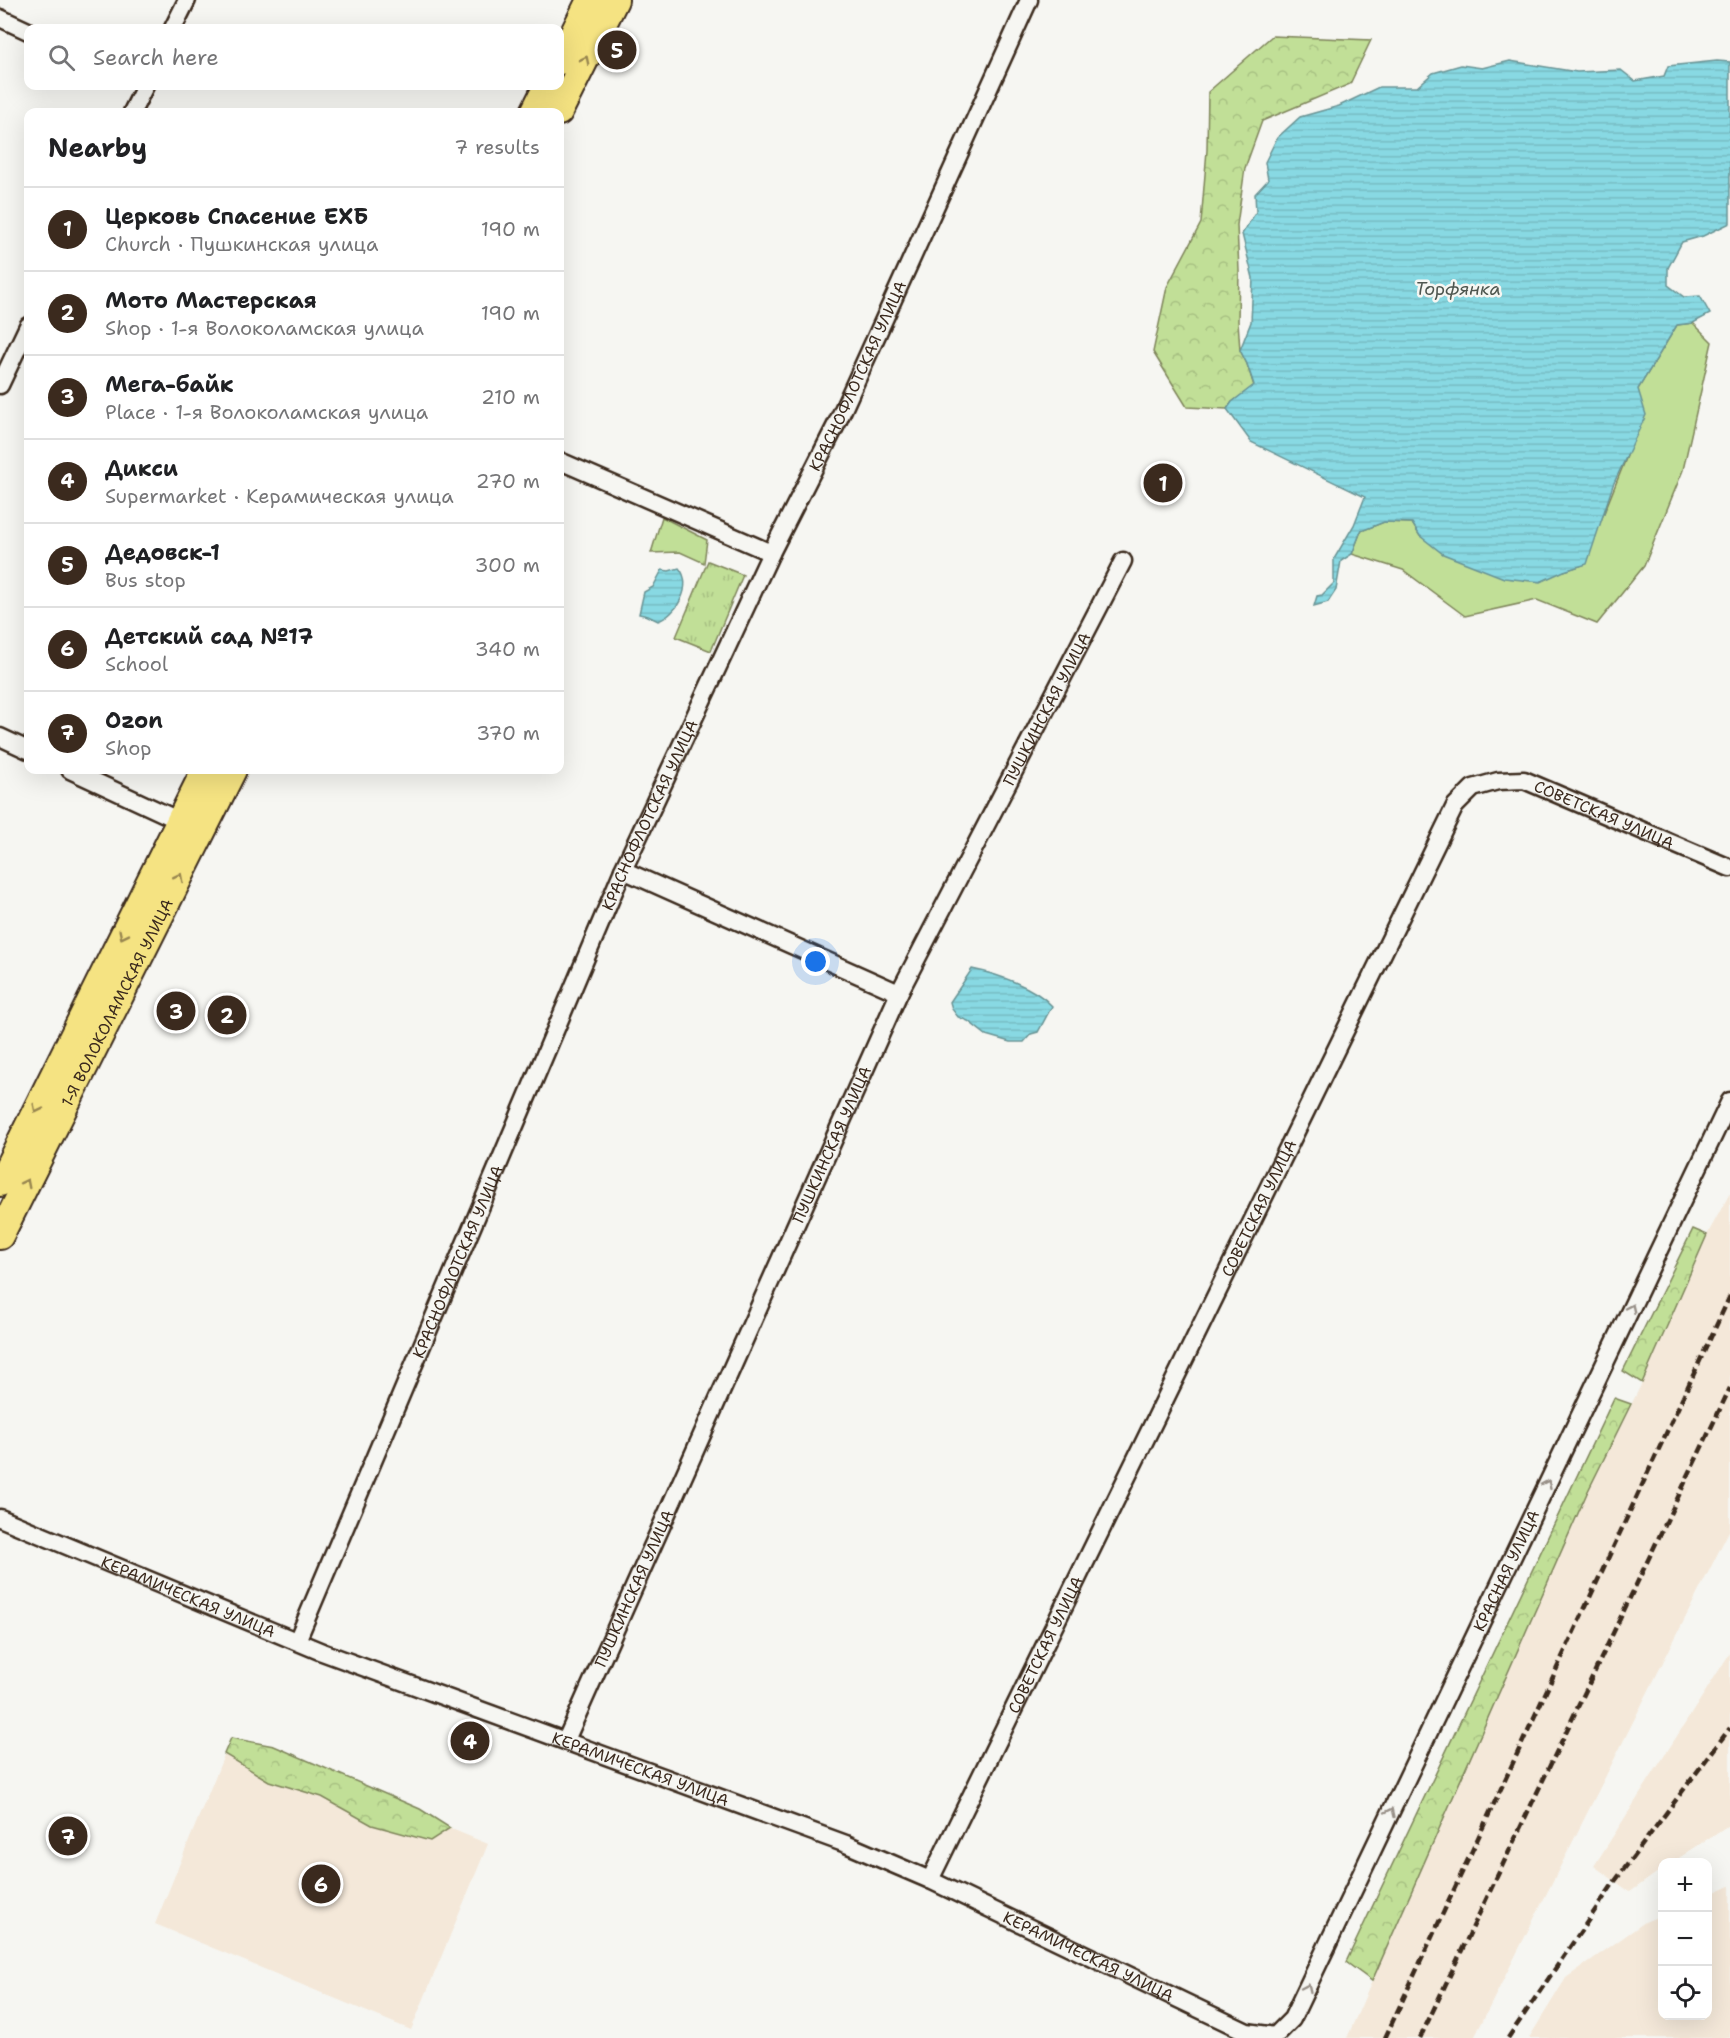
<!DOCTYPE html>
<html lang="en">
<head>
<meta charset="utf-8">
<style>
  body { margin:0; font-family:"Shantell Sans",sans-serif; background:#f2f2f2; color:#202124 }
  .controls { position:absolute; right:18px; bottom:18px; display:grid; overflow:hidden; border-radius:12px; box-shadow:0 6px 24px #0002 }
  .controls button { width:54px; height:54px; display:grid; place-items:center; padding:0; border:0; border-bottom:2px solid #e0e0e0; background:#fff; color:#202124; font:30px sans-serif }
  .you { position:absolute; left:816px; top:962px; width:21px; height:21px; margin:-15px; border:4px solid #fff; border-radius:50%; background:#1a73e8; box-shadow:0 0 0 9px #1a73e833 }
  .badge { display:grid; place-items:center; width:39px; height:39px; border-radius:50%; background:#3b2a1e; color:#fff; font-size:20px; font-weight:700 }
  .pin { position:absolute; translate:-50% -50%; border:3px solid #fff; box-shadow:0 2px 6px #0006 }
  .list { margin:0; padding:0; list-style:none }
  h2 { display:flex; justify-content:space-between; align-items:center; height:78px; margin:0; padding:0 24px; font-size:26px }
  h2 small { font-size:20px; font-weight:400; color:#757577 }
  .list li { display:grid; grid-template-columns:39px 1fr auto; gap:18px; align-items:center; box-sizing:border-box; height:84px; padding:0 24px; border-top:2px solid #e0e0e0 }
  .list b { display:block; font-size:22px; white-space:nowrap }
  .list p { margin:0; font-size:20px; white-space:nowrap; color:#757577 }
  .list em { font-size:20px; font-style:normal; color:#757577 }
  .icon { flex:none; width:33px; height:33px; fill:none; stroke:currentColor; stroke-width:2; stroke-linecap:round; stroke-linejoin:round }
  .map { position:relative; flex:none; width:1730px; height:2038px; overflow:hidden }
  .search { position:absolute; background:#fff; box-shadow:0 6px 24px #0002; left:24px; top:24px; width:540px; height:66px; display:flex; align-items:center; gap:15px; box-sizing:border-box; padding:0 21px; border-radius:12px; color:#757577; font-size:22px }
  .panel { position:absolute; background:#fff; box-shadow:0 6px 24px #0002; left:24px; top:108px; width:540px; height:666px; border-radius:12px }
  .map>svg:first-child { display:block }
</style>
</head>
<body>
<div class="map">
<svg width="1730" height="2038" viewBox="0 0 1730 2038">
  <defs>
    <pattern id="forest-crowns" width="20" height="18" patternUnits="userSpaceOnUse" patternTransform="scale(1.5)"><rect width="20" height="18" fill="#c1df97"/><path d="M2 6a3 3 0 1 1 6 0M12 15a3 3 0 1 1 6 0" fill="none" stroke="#a7c082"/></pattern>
    <pattern id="park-tufts" width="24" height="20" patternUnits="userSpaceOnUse" patternTransform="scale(1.5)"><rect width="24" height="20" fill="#c1df97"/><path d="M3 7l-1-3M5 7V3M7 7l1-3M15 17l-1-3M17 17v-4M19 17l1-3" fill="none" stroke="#a7c082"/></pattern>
    <pattern id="water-rules" width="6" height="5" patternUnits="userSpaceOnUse" patternTransform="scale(1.5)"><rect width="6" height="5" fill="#88d9e3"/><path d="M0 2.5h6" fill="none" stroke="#76bac2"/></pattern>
  </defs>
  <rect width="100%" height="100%" fill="#f6f6f2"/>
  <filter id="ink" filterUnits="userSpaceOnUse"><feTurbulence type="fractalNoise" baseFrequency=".0167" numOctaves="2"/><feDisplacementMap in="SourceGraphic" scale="12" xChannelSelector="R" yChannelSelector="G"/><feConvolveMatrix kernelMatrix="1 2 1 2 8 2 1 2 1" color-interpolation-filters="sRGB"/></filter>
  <g filter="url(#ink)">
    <g fill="#f4e8d9">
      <polygon points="1730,1193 1730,1529 1474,2038 1347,2038 1587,1493 1642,1383 1707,1235"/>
      <polygon points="1730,1653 1730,1824 1673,1862 1662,1862 1662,1869 1630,1892 1594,1866"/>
      <polygon points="231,1738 488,1844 411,2030 155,1924"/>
      <polygon points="1730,1885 1730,2038 1529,2038 1566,1978 1645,1922 1662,1915 1662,2016 1708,2016 1708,1895"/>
    </g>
    <g fill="#c1df97" stroke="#7e845a" stroke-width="1.5">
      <polygon points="1693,323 1712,342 1683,470 1644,566 1597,624 1537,600 1465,616 1403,570 1352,554 1361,531 1384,522 1412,523 1420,536 1564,571 1583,565 1627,456 1638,389 1677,325"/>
      <polygon points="662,517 707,540 704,563 680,552 651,553"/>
    </g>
    <g fill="url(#forest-crowns)" stroke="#7e845a" stroke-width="1.5">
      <polygon points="1272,36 1371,40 1350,84 1262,121 1245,168 1237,225 1239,271 1238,321 1240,350 1247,364 1254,386 1232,402 1227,409 1187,407 1153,352 1167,287 1201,223 1207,150 1208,92"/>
      <polygon points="1693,1229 1707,1235 1642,1383 1623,1371"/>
      <polygon points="1614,1398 1631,1404 1587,1493 1372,1981 1346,1962"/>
      <polygon points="231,1738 274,1746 420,1809 450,1828 430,1841 372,1825 322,1797 269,1781 224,1754"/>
    </g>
    <polygon fill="url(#park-tufts)" stroke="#7e845a" stroke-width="1.5" points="708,561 743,575 711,651 676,637"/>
    <g fill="url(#water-rules)" stroke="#699394" stroke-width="1.5">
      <polygon points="1510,61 1577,72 1621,70 1635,81 1664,76 1668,66 1717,61 1730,62 1730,223 1703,236 1682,242 1668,268 1668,285 1684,297 1700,296 1710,314 1693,323 1677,325 1638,389 1646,415 1613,485 1587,564 1564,571 1540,582 1504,578 1443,554 1420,536 1412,523 1384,522 1361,531 1352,554 1341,561 1336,590 1328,602 1314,606 1317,596 1322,595 1334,583 1334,559 1354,525 1365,497 1251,442 1227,409 1232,402 1254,385 1247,364 1240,350 1251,322 1253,278 1242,234 1256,212 1255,194 1268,180 1265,162 1277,138 1300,117 1339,106 1379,87 1417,87 1433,73 1461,65 1482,68"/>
      <path d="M 679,568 C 694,585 677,615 658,621 L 648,616 L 639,614 L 644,592 L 653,587 L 662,570 L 669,571 Z"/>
      <path d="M 972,969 C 997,974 1035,987 1052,1006 L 1038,1032 L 1031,1034 L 1024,1042 L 1010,1042 L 986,1035 L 968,1021 L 958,1017 L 952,1009 L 950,1002 Z"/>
    </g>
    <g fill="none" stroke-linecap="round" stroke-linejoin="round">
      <g stroke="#3b2a1e" stroke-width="21">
        <g id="minor">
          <polyline points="0,18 28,31"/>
          <polyline points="173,28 187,0"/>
          <polyline points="132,112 145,86"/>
          <polyline points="0,385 28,326"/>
          <polyline points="560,461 771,553"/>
          <polyline points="0,737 28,750"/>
          <polyline points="70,770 180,821"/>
          <polyline points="623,870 899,993"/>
          <path id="s1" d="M 0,1518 L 322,1652 L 846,1844 L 930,1880 L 1247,2032 L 1275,2036 L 1292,2019 L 1730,1101"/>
          <path id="s2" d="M 297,1641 L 623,870 L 771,553 L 837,423 L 1029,0"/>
          <path id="s3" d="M 566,1740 L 899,993 L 1123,561"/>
          <path id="s4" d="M 930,1880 L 1455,806 L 1473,788 L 1498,781 L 1524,780 L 1730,868"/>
        </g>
      </g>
      <g stroke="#3b2a1e" stroke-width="30">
        <g id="primary">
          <polyline points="560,61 590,0"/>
          <polyline points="534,112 547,86"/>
          <polyline points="559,112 615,0"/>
          <polyline points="0,1183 205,770"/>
          <path id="s5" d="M 0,1236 L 233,770"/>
        </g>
      </g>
      <use href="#minor" stroke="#f6f6f2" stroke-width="16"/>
      <use href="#primary" stroke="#f5e382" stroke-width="26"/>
      <g stroke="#3b2a1e" stroke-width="4.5" stroke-dasharray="9 4.5" stroke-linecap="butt">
        <polyline points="1385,2038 1730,1296"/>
        <polyline points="1420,2038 1730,1388"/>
        <polyline points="1508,2038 1615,1881 1730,1728"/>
      </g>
    </g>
    <defs><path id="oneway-chevron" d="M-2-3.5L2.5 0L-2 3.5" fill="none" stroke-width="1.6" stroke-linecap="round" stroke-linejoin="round" transform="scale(1.5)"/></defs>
    <g stroke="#988650">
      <use href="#oneway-chevron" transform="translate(585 60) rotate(-64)"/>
      <use href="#oneway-chevron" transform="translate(179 877) rotate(-63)"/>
      <use href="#oneway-chevron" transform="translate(123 935) rotate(116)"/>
      <use href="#oneway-chevron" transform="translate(37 1109) rotate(116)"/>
      <use href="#oneway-chevron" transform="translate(26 1183) rotate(-63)"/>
    </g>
    <g stroke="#989088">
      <use href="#oneway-chevron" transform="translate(1631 1308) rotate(-65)"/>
      <use href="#oneway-chevron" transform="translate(1547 1484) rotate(-65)"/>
      <use href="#oneway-chevron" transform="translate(1391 1812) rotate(-65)"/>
      <use href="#oneway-chevron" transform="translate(1307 1988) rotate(-65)"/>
    </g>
  </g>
  <g text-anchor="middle" stroke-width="5" stroke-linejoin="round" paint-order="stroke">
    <g font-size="16" fill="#3b2a1e" stroke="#f6f6f2">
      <text dy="6" stroke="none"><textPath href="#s2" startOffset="1384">КРАСНОФЛОТСКАЯ УЛИЦА</textPath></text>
      <text dy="6" stroke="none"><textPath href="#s3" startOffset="1138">ПУШКИНСКАЯ УЛИЦА</textPath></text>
      <text dy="6" stroke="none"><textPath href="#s4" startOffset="1360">СОВЕТСКАЯ УЛИЦА</textPath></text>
      <text dy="6" stroke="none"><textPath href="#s2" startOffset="898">КРАСНОФЛОТСКАЯ УЛИЦА</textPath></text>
      <text dy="6" stroke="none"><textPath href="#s5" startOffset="261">1-Я ВОЛОКОЛАМСКАЯ УЛИЦА</textPath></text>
      <text dy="6" stroke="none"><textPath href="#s3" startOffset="652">ПУШКИНСКАЯ УЛИЦА</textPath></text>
      <text dy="6" stroke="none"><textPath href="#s4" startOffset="748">СОВЕТСКАЯ УЛИЦА</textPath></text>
      <text dy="6" stroke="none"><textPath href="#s2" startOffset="412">КРАСНОФЛОТСКАЯ УЛИЦА</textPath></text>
      <text dy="6" stroke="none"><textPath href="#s1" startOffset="1899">КРАСНАЯ УЛИЦА</textPath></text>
      <text dy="6" stroke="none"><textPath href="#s3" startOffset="166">ПУШКИНСКАЯ УЛИЦА</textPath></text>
      <text dy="6" stroke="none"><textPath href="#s1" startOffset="204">КЕРАМИЧЕСКАЯ УЛИЦА</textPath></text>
      <text dy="6" stroke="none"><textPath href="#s4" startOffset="262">СОВЕТСКАЯ УЛИЦА</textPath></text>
      <text dy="6" stroke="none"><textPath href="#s1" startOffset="688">КЕРАМИЧЕСКАЯ УЛИЦА</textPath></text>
      <text dy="6" stroke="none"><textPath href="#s1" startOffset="1174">КЕРАМИЧЕСКАЯ УЛИЦА</textPath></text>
    </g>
    <g font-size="18" font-style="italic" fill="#4e564f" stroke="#f6f6f2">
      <text x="1458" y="295">Торфянка</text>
    </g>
  </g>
</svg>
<div class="controls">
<button>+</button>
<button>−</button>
<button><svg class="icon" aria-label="locate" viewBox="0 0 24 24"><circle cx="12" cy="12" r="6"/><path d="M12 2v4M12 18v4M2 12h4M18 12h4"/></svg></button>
</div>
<div class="you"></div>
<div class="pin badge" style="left:1163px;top:483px">1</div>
<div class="pin badge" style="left:227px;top:1015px">2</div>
<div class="pin badge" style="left:176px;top:1011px">3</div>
<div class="pin badge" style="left:470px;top:1741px">4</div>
<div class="pin badge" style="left:617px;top:50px">5</div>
<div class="pin badge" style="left:321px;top:1884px">6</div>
<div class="pin badge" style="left:68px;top:1836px">7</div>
<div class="search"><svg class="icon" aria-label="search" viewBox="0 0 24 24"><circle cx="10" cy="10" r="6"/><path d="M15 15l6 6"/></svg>Search here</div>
<section class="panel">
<h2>Nearby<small>7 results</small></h2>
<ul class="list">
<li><span class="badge">1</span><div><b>Церковь Спасение ЕХБ</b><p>Church · Пушкинская улица</p></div><em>190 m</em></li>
<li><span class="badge">2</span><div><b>Мото Мастерская</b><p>Shop · 1-я Волоколамская улица</p></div><em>190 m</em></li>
<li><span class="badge">3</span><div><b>Мега-байк</b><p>Place · 1-я Волоколамская улица</p></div><em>210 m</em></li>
<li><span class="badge">4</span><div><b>Дикси</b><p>Supermarket · Керамическая улица</p></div><em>270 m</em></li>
<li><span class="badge">5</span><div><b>Дедовск-1</b><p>Bus stop</p></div><em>300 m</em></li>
<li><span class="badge">6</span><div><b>Детский сад №17</b><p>School</p></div><em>340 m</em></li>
<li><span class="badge">7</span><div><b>Ozon</b><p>Shop</p></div><em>370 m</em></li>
</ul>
</section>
</div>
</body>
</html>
